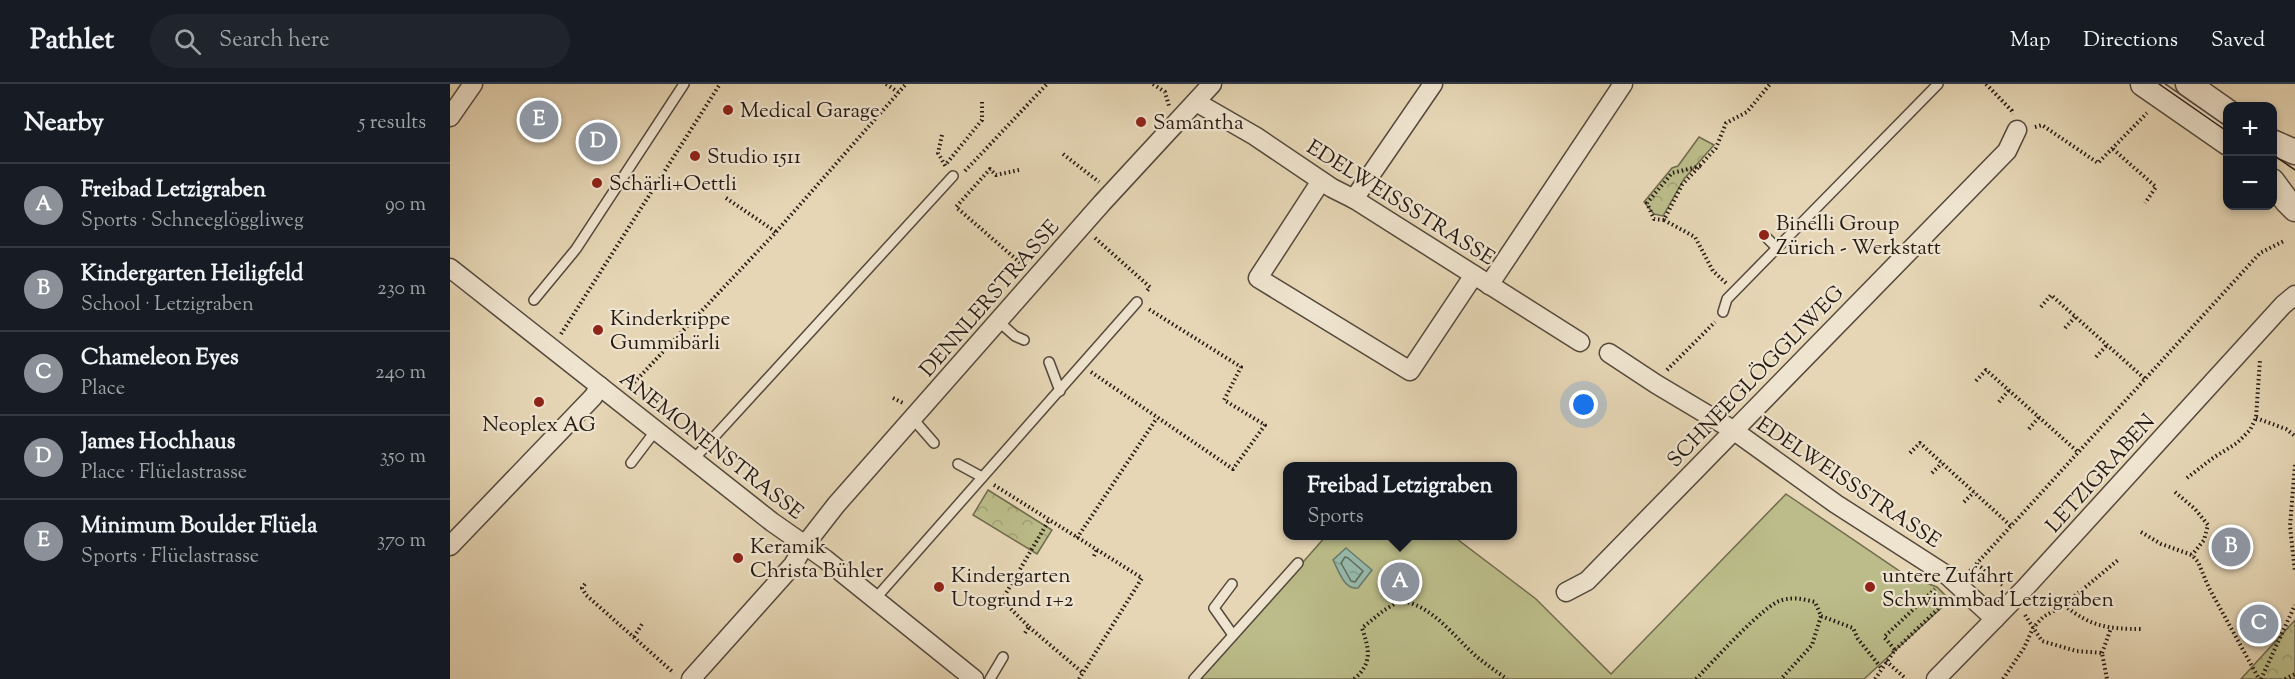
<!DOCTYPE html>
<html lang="en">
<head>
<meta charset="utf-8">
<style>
  body { margin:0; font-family:"Sorts Mill Goudy",serif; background:#20242c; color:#f1f3f6 }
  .controls { position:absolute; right:18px; top:18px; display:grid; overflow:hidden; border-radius:12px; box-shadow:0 3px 9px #0003 }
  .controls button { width:54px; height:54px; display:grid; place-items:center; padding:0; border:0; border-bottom:2px solid #363941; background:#171b24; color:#f1f3f6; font:30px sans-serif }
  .you { position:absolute; left:1134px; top:321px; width:21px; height:21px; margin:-15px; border:4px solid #fff; border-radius:50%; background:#1a73e8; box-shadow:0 0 0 9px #1a73e833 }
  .badge { display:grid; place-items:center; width:39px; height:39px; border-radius:50%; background:#8c9099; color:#fff; font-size:20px; font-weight:700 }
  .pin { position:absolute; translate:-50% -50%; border:3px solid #fff; box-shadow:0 2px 6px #0006 }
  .popup { position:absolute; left:833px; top:378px; width:234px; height:78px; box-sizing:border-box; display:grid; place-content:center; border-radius:12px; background:#171b24; filter:drop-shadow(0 2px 4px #0005); font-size:20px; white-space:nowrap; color:#9ea1a6 }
  .popup b { font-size:22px; color:#f1f3f6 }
  .popup::after { content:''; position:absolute; left:50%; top:100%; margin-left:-12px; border:12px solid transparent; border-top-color:#171b24 }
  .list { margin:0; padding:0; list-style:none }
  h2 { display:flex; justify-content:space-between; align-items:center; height:78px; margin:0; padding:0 24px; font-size:26px }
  h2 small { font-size:20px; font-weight:400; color:#9ea1a6 }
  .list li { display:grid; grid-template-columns:39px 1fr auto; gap:18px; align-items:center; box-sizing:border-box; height:84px; padding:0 24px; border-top:2px solid #363941 }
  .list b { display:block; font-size:22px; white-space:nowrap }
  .list p { margin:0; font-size:20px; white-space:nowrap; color:#9ea1a6 }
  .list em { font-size:20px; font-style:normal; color:#9ea1a6 }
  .icon { flex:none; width:33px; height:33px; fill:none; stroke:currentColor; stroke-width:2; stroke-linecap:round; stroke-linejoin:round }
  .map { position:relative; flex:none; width:1845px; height:595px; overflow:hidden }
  header { display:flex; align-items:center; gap:36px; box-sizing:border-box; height:84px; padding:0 30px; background:#171b24; border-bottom:2px solid #363941 }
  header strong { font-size:28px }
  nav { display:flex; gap:33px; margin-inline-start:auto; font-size:21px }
  .search { width:420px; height:54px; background:#20242c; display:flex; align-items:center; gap:15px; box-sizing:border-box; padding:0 21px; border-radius:33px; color:#9ea1a6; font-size:22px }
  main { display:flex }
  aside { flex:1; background:#171b24 }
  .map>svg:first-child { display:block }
</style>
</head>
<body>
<header>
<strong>Pathlet</strong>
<div class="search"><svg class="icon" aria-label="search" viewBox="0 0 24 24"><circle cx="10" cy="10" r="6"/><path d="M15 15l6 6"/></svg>Search here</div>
<nav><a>Map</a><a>Directions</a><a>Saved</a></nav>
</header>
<main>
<aside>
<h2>Nearby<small>5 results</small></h2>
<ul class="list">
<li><span class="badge">A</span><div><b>Freibad Letzigraben</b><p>Sports · Schneeglöggliweg</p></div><em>90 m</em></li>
<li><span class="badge">B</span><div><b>Kindergarten Heiligfeld</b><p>School · Letzigraben</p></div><em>230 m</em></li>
<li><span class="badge">C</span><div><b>Chameleon Eyes</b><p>Place</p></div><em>240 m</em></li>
<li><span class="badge">D</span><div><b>James Hochhaus</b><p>Place · Flüelastrasse</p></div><em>350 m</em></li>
<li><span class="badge">E</span><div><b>Minimum Boulder Flüela</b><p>Sports · Flüelastrasse</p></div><em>370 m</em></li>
</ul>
</aside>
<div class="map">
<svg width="1845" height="595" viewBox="0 0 1845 595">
  <defs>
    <pattern id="forest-crowns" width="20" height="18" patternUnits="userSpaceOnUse" patternTransform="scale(1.5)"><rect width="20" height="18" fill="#bbbc89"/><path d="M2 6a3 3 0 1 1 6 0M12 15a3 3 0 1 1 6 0" fill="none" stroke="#a1a175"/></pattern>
    <pattern id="water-ripples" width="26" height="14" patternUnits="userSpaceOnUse" patternTransform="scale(1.5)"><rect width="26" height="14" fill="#97b9aa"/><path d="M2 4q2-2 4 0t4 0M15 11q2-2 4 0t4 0" fill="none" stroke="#829e91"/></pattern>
  </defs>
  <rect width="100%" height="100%" fill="#e6d6b5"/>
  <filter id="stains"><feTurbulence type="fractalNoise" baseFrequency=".00333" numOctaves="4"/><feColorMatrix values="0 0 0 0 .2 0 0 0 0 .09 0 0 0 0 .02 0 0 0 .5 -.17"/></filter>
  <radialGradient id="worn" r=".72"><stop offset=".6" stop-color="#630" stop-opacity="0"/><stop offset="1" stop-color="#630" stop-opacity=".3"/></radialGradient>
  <g fill="url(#forest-crowns)" stroke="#706b4e" stroke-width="1.5">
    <polygon points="1249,53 1264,61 1234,95 1213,132 1204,130 1194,118 1222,84 1228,82"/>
    <polygon points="538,406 602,446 587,470 523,431"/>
    <polygon points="1845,536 1845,595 1791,595"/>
  </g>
  <polygon fill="#bbbc89" stroke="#706b4e" stroke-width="1.5" points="1336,410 1457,492 1487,503 1500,516 1414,595 750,595 876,452 1003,452 1086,515 1161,590"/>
  <path fill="url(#water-ripples)" stroke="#69796e" stroke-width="1.5" d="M 896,464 L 922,486 L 908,504 C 894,506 889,487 883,476 Z"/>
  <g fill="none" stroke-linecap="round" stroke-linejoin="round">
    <polygon stroke="#5e6a5e" stroke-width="1.5" points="895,473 898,474 913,487 905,498 901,497 891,479"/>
    <g stroke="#54493c" stroke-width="12">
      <g id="service">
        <polyline points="1314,151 1327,164"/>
        <polyline points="84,216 126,165 234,0"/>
        <polyline points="1273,228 1277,215 1488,0"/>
        <polyline points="548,237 565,252 574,256"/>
        <polyline points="599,278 610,307"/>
        <polyline points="463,335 484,359"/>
        <polyline points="243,376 503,92"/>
        <polyline points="181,379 206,346"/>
        <polyline points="508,380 532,393"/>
        <polyline points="782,500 764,524 783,551"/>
        <polyline points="425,515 687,218"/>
        <polyline points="540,595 553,573"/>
        <polyline points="744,595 848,479"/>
      </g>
    </g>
    <g stroke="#54493c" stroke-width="21">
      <g id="minor">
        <polyline points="746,18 805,52 882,104 904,115 1130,258"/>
        <polyline points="0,33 23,0"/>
        <polyline points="871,97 808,194 960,287 1024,191"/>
        <polyline points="904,115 983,0"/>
        <polyline points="0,184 322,438 375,475 524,595"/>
        <polyline points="1039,201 1173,0"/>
        <polyline points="1159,269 1206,300 1283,346 1386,420 1498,492 1545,535"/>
        <polyline points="0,462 143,313 150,302"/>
        <polyline points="1116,508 1137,497 1557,67 1567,46"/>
        <polyline points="241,595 343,481 354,462 386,421 652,119 762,0"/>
        <polyline points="1486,595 1575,504 1833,221 1845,211"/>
      </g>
    </g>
    <g stroke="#54493c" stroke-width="27">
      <g id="tertiary">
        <polyline points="1693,0 1778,59"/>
        <polyline points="1738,0 1778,28"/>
        <polyline points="1822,58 1845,68"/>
        <polyline points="1822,97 1837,117 1845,125"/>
      </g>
    </g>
    <g stroke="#241a13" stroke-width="4" stroke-dasharray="1.5 3" stroke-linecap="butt">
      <polyline points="436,0 448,8"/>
      <polyline points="703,0 715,8 719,22"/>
      <polyline points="1536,0 1562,27 1563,30"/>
      <polyline points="1585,43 1592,41 1648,79 1697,29"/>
      <polyline points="492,51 488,69 496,83"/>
      <polyline points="1663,65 1706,103 1695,119"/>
      <polyline points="613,70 649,98"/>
      <polyline points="497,79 532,36 532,16"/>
      <polyline points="569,86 546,91 540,85 506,123 575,183"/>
      <polyline points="515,87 597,0"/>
      <polyline points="276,114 326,148"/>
      <polyline points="1214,136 1204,135 1197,119 1222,89 1251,82"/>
      <polyline points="645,154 700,203 696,208"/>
      <polyline points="1276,199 1263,187 1245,153 1214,136 1232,101 1266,64 1276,39 1297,28 1320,0"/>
      <polyline points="1591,223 1601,211 1695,295"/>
      <polyline points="1615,244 1625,233"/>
      <polyline points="111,250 270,0"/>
      <polyline points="1646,273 1657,261"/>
      <polyline points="1217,286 1265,238"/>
      <polyline points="641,288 783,385 815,341 774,316 791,283 697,224"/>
      <polyline points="1526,297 1536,286 1628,368"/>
      <polyline points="178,305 326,148 456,0"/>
      <polyline points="443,314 453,319"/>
      <polyline points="1549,318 1559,306"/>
      <polyline points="1806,334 1836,345 1845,352"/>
      <polyline points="1579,345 1589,333"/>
      <polyline points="1460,369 1470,359 1561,442"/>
      <polyline points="1845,381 1840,442 1845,488"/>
      <polyline points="1482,389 1492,379"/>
      <polyline points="1737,394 1763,374 1787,359 1800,346 1806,334 1810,275"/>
      <polyline points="544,401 692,494 629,595"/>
      <polyline points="1725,408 1745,425 1758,441 1754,456 1742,471"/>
      <polyline points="1514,418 1524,408"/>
      <polyline points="1691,448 1711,460 1742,471 1748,478 1759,504 1809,595"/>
      <polyline points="627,454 707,334"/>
      <polyline points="644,472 647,465"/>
      <polyline points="1527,480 1554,502"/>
      <polyline points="1520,487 1810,169 1834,157"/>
      <polyline points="135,500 132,504 136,511 224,589"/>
      <polyline points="1476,514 1489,524 1499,515"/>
      <path d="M 949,517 C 981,519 1004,553 1027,573 C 1037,581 1047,588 1057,595"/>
      <path d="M 1614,521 C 1641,543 1658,545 1692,545"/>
      <polyline points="1575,531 1592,557 1626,567 1652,569 1657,595"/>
      <polyline points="1371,532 1403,544 1408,555 1432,585"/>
      <polyline points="579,543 633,589"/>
      <polyline points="575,549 579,543 552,516 599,436"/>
      <polyline points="184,553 192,540"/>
      <polyline points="1445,566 1489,524"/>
      <polyline points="1652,569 1661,544"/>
      <polyline points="1436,577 1456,595"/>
      <path d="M 904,595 C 923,579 919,565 912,544 L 933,527 L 949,517 C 948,503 942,496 930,488"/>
      <path d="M 1246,595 C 1262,579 1314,520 1332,516 C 1344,513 1353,515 1365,518 L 1371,532 L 1362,561 L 1331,595"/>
      <polyline points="1425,595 1445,566 1434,553 1485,505"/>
      <polyline points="1553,595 1574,564 1583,544 1593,533 1614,521 1668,476"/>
      <polyline points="1811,595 1845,521"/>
      <polyline points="1835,595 1845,590"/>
    </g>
    <use href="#service" stroke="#efe4cf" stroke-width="9"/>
    <use href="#minor" stroke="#efe4cf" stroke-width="18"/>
    <use href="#tertiary" stroke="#efe4cf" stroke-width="24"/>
    <g stroke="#241a13" stroke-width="1.5">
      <polyline points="1709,0 1778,48"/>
      <polyline points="1822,70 1845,86"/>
    </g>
  </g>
  <g fill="#8f2418" stroke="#efe4cf" stroke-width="2">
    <circle cx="278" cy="26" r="6"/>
    <circle cx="691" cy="38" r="6"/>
    <circle cx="245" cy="72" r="6"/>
    <circle cx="147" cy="99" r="6"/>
    <circle cx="1314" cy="151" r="6"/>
    <circle cx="148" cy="246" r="6"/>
    <circle cx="89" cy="318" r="6"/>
    <circle cx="288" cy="474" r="6"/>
    <circle cx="489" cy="503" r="6"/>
    <circle cx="1420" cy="503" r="6"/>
  </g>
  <g text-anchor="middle" stroke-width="4.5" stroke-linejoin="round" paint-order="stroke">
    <g font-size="21" fill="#241a13" stroke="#efe4cf" text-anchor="start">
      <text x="290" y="33">Medical Garage</text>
      <text x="703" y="45">Samantha</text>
      <text x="257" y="79">Studio 1511</text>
      <text x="159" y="106">Schärli+Oettli</text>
      <text x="1326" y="146">Binelli Group<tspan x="1326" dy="24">Zürich - Werkstatt</tspan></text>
      <text x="160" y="241">Kinderkrippe<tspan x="160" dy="24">Gummibärli</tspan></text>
      <text x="89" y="347" text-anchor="middle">Neoplex AG</text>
      <text x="300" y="469">Keramik<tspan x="300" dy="24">Christa Bühler</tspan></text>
      <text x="501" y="498">Kindergarten<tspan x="501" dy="24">Utogrund 1+2</tspan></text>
      <text x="1432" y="498">untere Zufahrt<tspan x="1432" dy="24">Schwimmbad Letzigraben</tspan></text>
    </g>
    <g font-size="21" fill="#241a13" stroke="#efe4cf">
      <text transform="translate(951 118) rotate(32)" y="7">EDELWEISSSTRASSE</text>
      <text transform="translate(539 214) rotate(-49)" y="7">DENNLERSTRASSE</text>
      <text transform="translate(1305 292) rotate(-46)" y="7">SCHNEEGLÖGGLIWEG</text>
      <text transform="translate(262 361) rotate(38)" y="7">ANEMONENSTRASSE</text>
      <text transform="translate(1650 389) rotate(-48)" y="7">LETZIGRABEN</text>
      <text transform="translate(1399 398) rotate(34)" y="7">EDELWEISSSTRASSE</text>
    </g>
  </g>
  <rect width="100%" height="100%" filter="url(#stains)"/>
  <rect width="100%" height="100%" fill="url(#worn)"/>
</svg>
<div class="controls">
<button>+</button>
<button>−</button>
</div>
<div class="you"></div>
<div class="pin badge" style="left:950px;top:498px">A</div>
<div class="popup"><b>Freibad Letzigraben</b>Sports</div>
<div class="pin badge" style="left:1781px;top:463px">B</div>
<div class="pin badge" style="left:1809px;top:540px">C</div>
<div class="pin badge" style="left:148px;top:58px">D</div>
<div class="pin badge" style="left:89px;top:36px">E</div>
</div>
</main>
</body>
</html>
